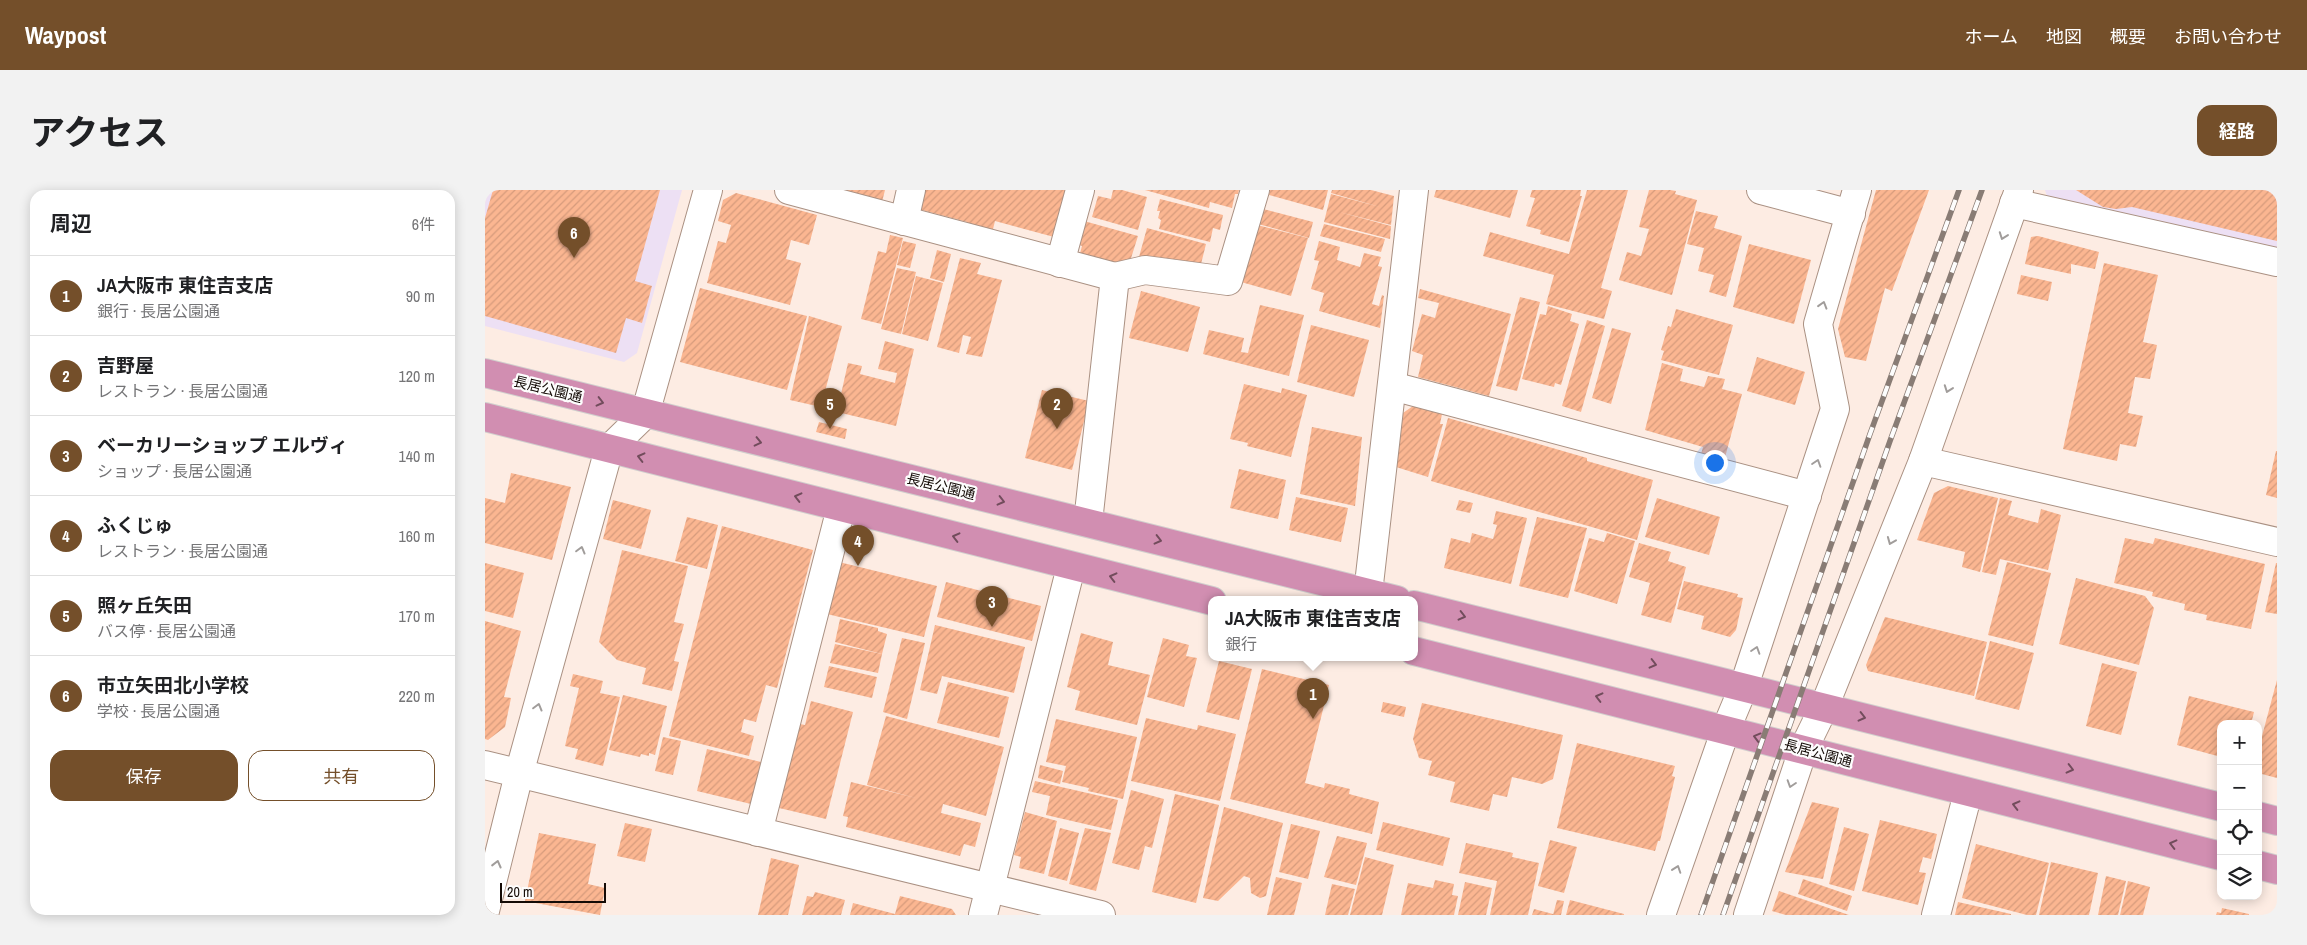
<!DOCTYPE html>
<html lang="ja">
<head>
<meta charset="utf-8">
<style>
  body { margin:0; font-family:"Archivo Narrow","Noto Sans JP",sans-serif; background:#f2f2f2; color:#202124 }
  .controls { position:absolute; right:15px; bottom:15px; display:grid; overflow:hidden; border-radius:10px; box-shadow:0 2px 12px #0003 }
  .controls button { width:45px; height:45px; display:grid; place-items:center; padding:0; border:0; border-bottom:1px solid #e0e0e0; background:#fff; color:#202124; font:25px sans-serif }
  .scale { position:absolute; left:15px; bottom:12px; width:106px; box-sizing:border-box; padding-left:5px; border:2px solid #140b06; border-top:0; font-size:14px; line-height:18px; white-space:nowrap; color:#140b06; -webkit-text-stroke:4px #fdfdfd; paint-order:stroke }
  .you { position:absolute; left:1229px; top:272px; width:18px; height:18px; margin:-12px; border:4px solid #fff; border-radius:50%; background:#1a73e8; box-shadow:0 0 0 8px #1a73e833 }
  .badge { display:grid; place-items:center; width:32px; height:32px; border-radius:50%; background:#744f2a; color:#fff; font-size:16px; font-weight:700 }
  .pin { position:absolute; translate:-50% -41px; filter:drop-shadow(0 1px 2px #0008) }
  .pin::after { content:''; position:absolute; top:26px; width:18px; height:15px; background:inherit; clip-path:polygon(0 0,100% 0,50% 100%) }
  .popup { position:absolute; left:723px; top:406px; width:210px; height:65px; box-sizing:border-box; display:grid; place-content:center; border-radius:10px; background:#fff; filter:drop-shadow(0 1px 4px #0005); font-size:16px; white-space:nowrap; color:#757577 }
  .popup b { font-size:19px; color:#202124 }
  .popup::after { content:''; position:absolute; left:50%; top:100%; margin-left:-10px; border:10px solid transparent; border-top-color:#fff }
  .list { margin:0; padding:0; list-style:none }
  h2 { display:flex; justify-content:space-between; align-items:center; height:65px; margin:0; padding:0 20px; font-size:21px }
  h2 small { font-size:16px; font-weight:400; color:#757577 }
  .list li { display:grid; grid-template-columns:32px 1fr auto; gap:15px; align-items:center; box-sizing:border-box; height:80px; padding:0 20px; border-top:1px solid #e0e0e0 }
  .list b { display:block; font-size:19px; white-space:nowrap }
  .list p { margin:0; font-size:16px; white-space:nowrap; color:#757577 }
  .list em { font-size:16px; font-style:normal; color:#757577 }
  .actions { display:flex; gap:10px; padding:15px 20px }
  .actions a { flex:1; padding:11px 0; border:1px solid #744f2a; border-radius:15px; text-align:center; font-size:18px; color:#744f2a }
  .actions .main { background:#744f2a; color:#fff }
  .icon { flex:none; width:28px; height:28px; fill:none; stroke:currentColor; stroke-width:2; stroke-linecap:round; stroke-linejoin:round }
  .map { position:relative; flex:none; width:1792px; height:725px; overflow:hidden; border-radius:15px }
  header { display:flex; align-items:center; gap:30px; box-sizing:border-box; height:70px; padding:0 25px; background:#744f2a; color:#fff }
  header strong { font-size:24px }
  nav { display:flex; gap:28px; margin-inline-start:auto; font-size:18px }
  .intro { display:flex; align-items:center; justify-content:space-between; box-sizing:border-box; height:120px; padding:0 30px }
  h1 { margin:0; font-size:35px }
  .button { padding:12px 22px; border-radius:15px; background:#744f2a; color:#fff; font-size:18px; font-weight:700 }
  main { display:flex; gap:30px; padding:0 30px }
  aside { flex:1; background:#fff; border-radius:15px; box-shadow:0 2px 12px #0003 }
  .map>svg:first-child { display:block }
</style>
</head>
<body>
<header>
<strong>Waypost</strong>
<nav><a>ホーム</a><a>地図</a><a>概要</a><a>お問い合わせ</a></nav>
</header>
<div class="intro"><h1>アクセス</h1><a class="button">経路</a></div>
<main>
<aside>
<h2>周辺<small>6件</small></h2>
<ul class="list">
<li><span class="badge">1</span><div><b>JA大阪市 東住吉支店</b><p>銀行 · 長居公園通</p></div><em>90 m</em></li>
<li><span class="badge">2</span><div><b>吉野屋</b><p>レストラン · 長居公園通</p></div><em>120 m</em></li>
<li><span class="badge">3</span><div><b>ベーカリーショップ エルヴィ</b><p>ショップ · 長居公園通</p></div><em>140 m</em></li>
<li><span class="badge">4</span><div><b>ふくじゅ</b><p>レストラン · 長居公園通</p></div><em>160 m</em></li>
<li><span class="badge">5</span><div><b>照ヶ丘矢田</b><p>バス停 · 長居公園通</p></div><em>170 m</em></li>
<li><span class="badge">6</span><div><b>市立矢田北小学校</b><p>学校 · 長居公園通</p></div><em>220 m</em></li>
</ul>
<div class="actions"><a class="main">保存</a><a>共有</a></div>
</aside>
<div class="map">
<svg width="1792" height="725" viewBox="0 0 1792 725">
  <defs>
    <pattern id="building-hatch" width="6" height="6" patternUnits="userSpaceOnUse" patternTransform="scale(1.25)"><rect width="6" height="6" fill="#fbb691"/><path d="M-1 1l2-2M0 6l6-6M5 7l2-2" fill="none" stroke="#d69b7c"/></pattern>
  </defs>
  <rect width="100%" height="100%" fill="#fdece3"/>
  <g fill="#ede0f4">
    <polygon points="0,0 197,0 152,163 139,172 0,136"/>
    <polygon points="1560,0 1792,0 1792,62 1563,9"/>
  </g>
  <g fill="url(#building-hatch)">
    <polygon points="8,0 175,0 150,91 167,96 157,133 141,128 131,163 0,126 0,28"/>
    <polygon points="358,0 400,0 397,12"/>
    <polygon points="438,0 582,0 569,47 510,31 506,47 480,40 482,32 433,19"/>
    <polygon points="628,0 637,0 662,7 653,40 607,27 613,6 626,9"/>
    <polygon points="660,0 754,0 753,4 750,4 747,18 725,12 724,18"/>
    <polygon points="785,0 843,0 838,20 784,5"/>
    <polygon points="847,0 886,0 909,6 906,35 854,22 906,36 905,49 839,32 846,4 895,17 846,3"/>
    <polygon points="951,0 1033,0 1025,28 949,7"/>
    <polygon points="1047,0 1096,0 1095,6 1097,6 1084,52 1055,44 1056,40 1041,36 1050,8 1045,7"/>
    <polygon points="1102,0 1143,0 1116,98 1127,101 1119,129 1061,114 1069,85 998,66 1005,42 1084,64"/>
    <polygon points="1164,0 1185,0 1191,1 1190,4 1212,10 1187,105 1134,90 1142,62 1156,66 1164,39 1154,37"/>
    <polygon points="1391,0 1444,0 1407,101 1400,98 1381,171 1360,167 1353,139"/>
    <polygon points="1591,0 1792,0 1792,51 1647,17 1631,19 1618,17"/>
    <polygon points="251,3 332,25 324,55 306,50 301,69 316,73 305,115 222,93 233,51 241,53 246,35 233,31 238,10"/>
    <polygon points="675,9 738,25 735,40 728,38 725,52 674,39 676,30 673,28 675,21 672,21"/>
    <polygon points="778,19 828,32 824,48 773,34"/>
    <polygon points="1211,21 1233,26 1229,38 1257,46 1241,107 1224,102 1229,85 1213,81 1219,58 1202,54"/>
    <polygon points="599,31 653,46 642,81 594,67 597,56 592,54"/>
    <polygon points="839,34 900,49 896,62 835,46"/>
    <polygon points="772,35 823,48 806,106 756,92"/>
    <polygon points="662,38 721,54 714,82 654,67"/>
    <polygon points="405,45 418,48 396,134 376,129 393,61 401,63"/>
    <polygon points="1553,46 1614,62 1610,79 1586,74 1586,84 1540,74 1546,47"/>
    <polygon points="418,51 431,54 425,78 412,75"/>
    <polygon points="834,51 855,57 852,70 875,77 879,63 896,67 893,76 897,77 887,114 894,116 897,105 899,106 895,138 834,121 839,103 826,99 834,71 829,70"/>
    <polygon points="1264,54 1326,70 1309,134 1248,117"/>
    <polygon points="452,60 466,64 459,92 445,88"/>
    <polygon points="475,68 496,73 492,84 517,90 497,167 481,164 486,147 478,145 474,163 452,157"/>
    <polygon points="1619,73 1673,85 1658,152 1672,155 1665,189 1650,187 1643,223 1658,226 1651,257 1635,254 1632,271 1578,259"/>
    <polygon points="412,78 431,82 416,144 396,139"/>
    <polygon points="1536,85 1567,92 1563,111 1532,104"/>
    <polygon points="431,86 458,93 443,151 417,144"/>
    <polygon points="215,98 322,126 302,200 195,172"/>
    <polygon points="935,99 1026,124 1004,206 933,187 938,165 927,161 937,124 950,128 954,113 933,108"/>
    <polygon points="656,101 715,117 703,162 644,148"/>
    <polygon points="1035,107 1055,112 1032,201 1011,196"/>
    <polygon points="775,115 819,125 804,186 718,164 724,140 759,148 756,162 763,163"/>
    <polygon points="1063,116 1087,124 1085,131 1094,134 1076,195 1070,193 1069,197 1037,189 1055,124 1061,125"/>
    <polygon points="1191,119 1248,135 1234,185 1176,170 1179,161 1176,160 1183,136 1186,137"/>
    <polygon points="324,126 357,136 336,217 305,210"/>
    <polygon points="1102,130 1120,136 1096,222 1077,216"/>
    <polygon points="826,135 884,150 869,207 812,192"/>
    <polygon points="1127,138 1146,143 1126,214 1107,208"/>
    <polygon points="400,151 429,159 411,236 352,222 363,173 377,176 375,184 410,193 412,183 393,179"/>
    <polygon points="1272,167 1320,182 1310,215 1262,201"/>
    <polygon points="1177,173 1198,179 1195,191 1219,197 1223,186 1240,189 1237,199 1257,204 1238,275 1215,268 1218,257 1160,240"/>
    <polygon points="759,194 796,203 797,198 822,205 806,267 762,256 763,253 745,249"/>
    <polygon points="557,200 604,211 587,280 540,268"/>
    <polygon points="928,216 957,224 955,234 958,234 943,287 911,277 918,223"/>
    <polygon points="963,228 1102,268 1102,271 1168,290 1152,350 946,291"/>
    <polygon points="334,232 362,239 360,249 331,242"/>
    <polygon points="827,237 877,247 870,316 815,304"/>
    <polygon points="1791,261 1792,261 1792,308 1781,305"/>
    <polygon points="754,279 801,290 793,329 745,318"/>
    <polygon points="26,283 86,297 67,370 0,353 0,308 20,313"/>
    <polygon points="1463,296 1513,308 1495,382 1477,377 1480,362 1432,350 1449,303"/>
    <polygon points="811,307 863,318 856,352 804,340"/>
    <polygon points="1172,308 1235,327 1224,365 1160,347"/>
    <polygon points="1515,308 1527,311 1523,325 1553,333 1556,319 1576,325 1563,380 1515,369 1511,385 1497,382"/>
    <polygon points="128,310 166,320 156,359 118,349"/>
    <polygon points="974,310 988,313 985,323 971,320"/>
    <polygon points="1011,321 1042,328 1026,394 959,378 966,348 985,353 987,343 1008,349 1012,335 1008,334"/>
    <polygon points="202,327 233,335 222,379 190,371"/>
    <polygon points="1052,327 1102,338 1083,408 1034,396"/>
    <polygon points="237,336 328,360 292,498 281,495 271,532 259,529 256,542 269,546 264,566 184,546"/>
    <polygon points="1122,343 1150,351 1132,414 1089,401 1104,348 1119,352"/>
    <polygon points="1640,348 1668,354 1670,348 1780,374 1766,439 1721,430 1722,425 1699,420 1700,414 1667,406 1668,402 1629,393"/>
    <polygon points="1154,353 1186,362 1183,371 1201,377 1186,433 1156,425 1165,393 1144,387"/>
    <polygon points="137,360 203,376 189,432 199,434 189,471 194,472 187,501 157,494 161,478 132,470 114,452"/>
    <polygon points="354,372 452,396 439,447 342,424"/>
    <polygon points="1522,372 1566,383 1548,456 1503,445"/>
    <polygon points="0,373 39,383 28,428 0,421"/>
    <polygon points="1791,373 1792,373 1792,424 1780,422"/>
    <polygon points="1591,388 1660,406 1669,418 1654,475 1574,454"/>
    <polygon points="1199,391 1253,404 1252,407 1258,408 1251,440 1245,447 1216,439 1219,426 1192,419"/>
    <polygon points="461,392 556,416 547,451 452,427"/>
    <polygon points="1400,427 1502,452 1489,506 1383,481 1381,475"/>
    <polygon points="355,429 393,438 393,441 402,444 397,464 350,452"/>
    <polygon points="0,431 36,441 19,507 26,508 20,537 3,550 0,549"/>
    <polygon points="450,435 540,457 529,503 457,486 452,504 435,500"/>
    <polygon points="596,443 628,452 623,475 665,485 652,535 590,520 595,501 582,497"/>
    <polygon points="417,448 440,453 422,529 398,522"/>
    <polygon points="678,448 704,455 701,466 712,468 699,517 662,507"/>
    <polygon points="1505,451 1549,463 1534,520 1490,509"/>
    <polygon points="350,454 397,464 393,483 345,473"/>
    <polygon points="734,471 767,479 754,530 721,522"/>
    <polygon points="1617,473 1652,482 1636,545 1601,536"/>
    <polygon points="344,476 392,487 387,508 339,497"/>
    <polygon points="777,479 844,495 820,593 839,598 840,593 865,599 864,604 894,612 887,644 745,609"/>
    <polygon points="88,484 118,491 115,503 135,507 118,576 90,569 93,559 80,556 94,498 85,496"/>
    <polygon points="1792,490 1792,588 1773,583 1773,561"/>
    <polygon points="463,492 524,507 514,548 452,533"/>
    <polygon points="138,505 182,516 170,565 164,563 164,566 156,564 155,567 124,560"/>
    <polygon points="1704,506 1769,522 1766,534 1736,534 1736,567 1692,555"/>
    <polygon points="326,511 368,522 341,629 294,618 315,534 320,535"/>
    <polygon points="898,512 921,517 919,527 896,522"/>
    <polygon points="937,513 1078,545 1068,589 1057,594 1027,587 1022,607 1008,604 1004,621 965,612 970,592 943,585 947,571 934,568 928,549"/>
    <polygon points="401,526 519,557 501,626 458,614 456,623 496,633 490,657 479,654 475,666 361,637 363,627 358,626 366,592 431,608 382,595"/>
    <polygon points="661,528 712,540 713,535 751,544 735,611 646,591"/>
    <polygon points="571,529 652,547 638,609 603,601 604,598 577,592 581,576 561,572"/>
    <polygon points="178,547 196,551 188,585 170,581"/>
    <polygon points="1092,553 1190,576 1187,586 1190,587 1175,651 1173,651 1170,661 1072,638"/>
    <polygon points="222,559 276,572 266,614 212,601"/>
    <polygon points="555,575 578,581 575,594 553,588"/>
    <polygon points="550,591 633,610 626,640 561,625 565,606 547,602"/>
    <polygon points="646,600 679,609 667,658 660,656 654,680 627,673"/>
    <polygon points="690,604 734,615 711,713 667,702"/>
    <polygon points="1327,612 1354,618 1338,689 1300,682"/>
    <polygon points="739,617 798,633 781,706 775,708 766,703 765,688 759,686 733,711 718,708"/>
    <polygon points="540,622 572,631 559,684 534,678 536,667 529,665"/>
    <polygon points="1395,630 1452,644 1446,669 1438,667 1434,682 1441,683 1433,715 1377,701"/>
    <polygon points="898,632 965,648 958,676 891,660"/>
    <polygon points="140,633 167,639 160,672 132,666"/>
    <polygon points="806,634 835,641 823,689 794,682"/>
    <polygon points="1359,637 1384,644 1369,701 1344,694"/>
    <polygon points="575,638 594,643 582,691 563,686"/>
    <polygon points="600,638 626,643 611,701 584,694"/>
    <polygon points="54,643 111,654 103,694 120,698 115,725 40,711"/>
    <polygon points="852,646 882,653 871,695 839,687"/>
    <polygon points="1065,650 1092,657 1079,703 1053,696"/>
    <polygon points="981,653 1028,663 1027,667 1054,673 1043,725 1005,725 1012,691 974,683"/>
    <polygon points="1491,654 1564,673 1551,725 1542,725 1477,708"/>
    <polygon points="880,667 909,675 897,725 865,725"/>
    <polygon points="286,668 314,675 303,725 273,725"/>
    <polygon points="1566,672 1613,683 1604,725 1554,725"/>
    <polygon points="1621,686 1641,691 1633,725 1613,725"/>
    <polygon points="791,687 817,693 809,725 782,725"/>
    <polygon points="1318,689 1367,706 1362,721 1313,704"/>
    <polygon points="950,690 969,694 967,705 973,706 969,725 916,725 923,693 948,698"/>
    <polygon points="1643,691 1665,697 1658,725 1635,725"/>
    <polygon points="980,692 1007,698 1001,725 973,725"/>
    <polygon points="847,694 870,699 863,725 840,725"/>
    <polygon points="1294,701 1364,725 1301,725 1287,721"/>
    <polygon points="330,702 360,710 356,725 317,725 322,706 328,707"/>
    <polygon points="415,706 467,719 471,725 365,725 368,713 410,724"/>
    <polygon points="1072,710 1079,711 1076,725 1068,725"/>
    <polygon points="1085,710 1139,724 1139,725 1081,725"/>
    <polygon points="1473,712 1526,724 1526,725 1470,725"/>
    <polygon points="1737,718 1764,724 1764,725 1731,725 1732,722 1736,723"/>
    <polygon points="1049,719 1068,724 1068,725 1047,725"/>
  </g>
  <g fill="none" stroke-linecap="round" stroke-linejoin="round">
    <g stroke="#aa9183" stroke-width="30">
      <g id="minor">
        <polyline points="304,0 630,87 603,332"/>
        <polyline points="1276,0 1366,24"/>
        <polyline points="1529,13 1792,72"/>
        <polyline points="419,31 426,0"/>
        <polyline points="575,73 595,0"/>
        <polyline points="630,87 660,80 743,91 770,0"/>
        <polyline points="907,196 1322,306"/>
        <polyline points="1438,271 1792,352"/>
        <polyline points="883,403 929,0"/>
        <polyline points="0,575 616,725"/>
        <polyline points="273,642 356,318"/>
        <polyline points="0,721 34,584 124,259 160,224 223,0"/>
        <polyline points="498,725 586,377"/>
        <polyline points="1176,725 1241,539 1259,496 1350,219 1333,134 1372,0"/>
        <polyline points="1263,725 1318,560 1339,517 1438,271 1534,0"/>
        <polyline points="1451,725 1483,603"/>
      </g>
    </g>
    <g stroke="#d0cecd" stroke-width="30">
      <g id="highway">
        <polyline points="0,183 912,410"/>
        <polyline points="0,227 727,411"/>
        <polyline points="929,415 1736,617"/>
        <path d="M 929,461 C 1199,528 1467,599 1736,666"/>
        <polyline points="1773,626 1792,631"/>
        <polyline points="1773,675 1792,680"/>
      </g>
    </g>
    <use href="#minor" stroke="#fff" stroke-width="28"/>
    <use href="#highway" stroke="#d18eb1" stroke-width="28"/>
    <g stroke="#897c75" stroke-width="5.5">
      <g id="rail">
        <polyline points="1216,725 1385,244 1474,0"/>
        <polyline points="1238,725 1405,251 1497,0"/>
      </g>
    </g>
    <use href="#rail" stroke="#fdfdfd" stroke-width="4" stroke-dasharray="11" stroke-linecap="butt"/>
  </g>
  <defs><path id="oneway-chevron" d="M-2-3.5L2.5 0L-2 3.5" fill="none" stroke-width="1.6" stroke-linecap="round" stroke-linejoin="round" transform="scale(1.25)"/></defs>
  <g stroke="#a19d9b">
    <use href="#oneway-chevron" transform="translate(1518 46) rotate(110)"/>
    <use href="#oneway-chevron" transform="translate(1338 115) rotate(-73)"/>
    <use href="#oneway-chevron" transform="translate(1463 199) rotate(110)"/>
    <use href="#oneway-chevron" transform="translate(1332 273) rotate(-72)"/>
    <use href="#oneway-chevron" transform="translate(1406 351) rotate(112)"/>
    <use href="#oneway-chevron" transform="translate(96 360) rotate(-75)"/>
    <use href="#oneway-chevron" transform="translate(1271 460) rotate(-72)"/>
    <use href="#oneway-chevron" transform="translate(53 517) rotate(-75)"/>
    <use href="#oneway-chevron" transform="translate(1306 594) rotate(108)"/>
    <use href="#oneway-chevron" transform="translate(12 674) rotate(-76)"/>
    <use href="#oneway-chevron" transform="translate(1192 679) rotate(-71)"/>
  </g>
  <g stroke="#724c5c">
    <use href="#oneway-chevron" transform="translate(115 212) rotate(14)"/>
    <use href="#oneway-chevron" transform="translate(273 252) rotate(13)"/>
    <use href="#oneway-chevron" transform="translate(156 267) rotate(-166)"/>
    <use href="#oneway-chevron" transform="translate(313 307) rotate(-166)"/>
    <use href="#oneway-chevron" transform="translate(516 311) rotate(14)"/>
    <use href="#oneway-chevron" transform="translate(471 347) rotate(-166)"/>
    <use href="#oneway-chevron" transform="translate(673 350) rotate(14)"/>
    <use href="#oneway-chevron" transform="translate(628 387) rotate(-166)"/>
    <use href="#oneway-chevron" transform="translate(977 426) rotate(14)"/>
    <use href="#oneway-chevron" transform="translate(1168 474) rotate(14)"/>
    <use href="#oneway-chevron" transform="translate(1114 507) rotate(-166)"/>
    <use href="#oneway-chevron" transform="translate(1377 527) rotate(14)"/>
    <use href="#oneway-chevron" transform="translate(1272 547) rotate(-165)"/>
    <use href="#oneway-chevron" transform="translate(1585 579) rotate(14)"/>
    <use href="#oneway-chevron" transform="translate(1531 615) rotate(-166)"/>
    <use href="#oneway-chevron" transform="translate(1688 654) rotate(-166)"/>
  </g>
  <g text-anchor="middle" stroke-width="4.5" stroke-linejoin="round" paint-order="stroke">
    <g font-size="14" fill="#140b06" stroke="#fdfdfd">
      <text transform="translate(63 199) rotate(14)" y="5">長居公園通</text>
      <text transform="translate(456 296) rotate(14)" y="5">長居公園通</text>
      <text transform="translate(1333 563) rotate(15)" y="5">長居公園通</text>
    </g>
  </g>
</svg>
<div class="controls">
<button>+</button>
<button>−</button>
<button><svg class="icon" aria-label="locate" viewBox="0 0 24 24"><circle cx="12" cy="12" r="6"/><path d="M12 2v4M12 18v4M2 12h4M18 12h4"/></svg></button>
<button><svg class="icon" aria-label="layers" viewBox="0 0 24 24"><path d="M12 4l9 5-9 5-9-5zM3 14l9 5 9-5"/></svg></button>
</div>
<div class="scale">20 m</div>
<div class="you"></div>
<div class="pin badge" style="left:828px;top:529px">1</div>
<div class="popup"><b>JA大阪市 東住吉支店</b>銀行</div>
<div class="pin badge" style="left:572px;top:239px">2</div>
<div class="pin badge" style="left:507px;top:437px">3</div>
<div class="pin badge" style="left:373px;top:376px">4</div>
<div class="pin badge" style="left:345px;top:239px">5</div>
<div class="pin badge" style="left:89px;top:68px">6</div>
</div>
</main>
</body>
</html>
